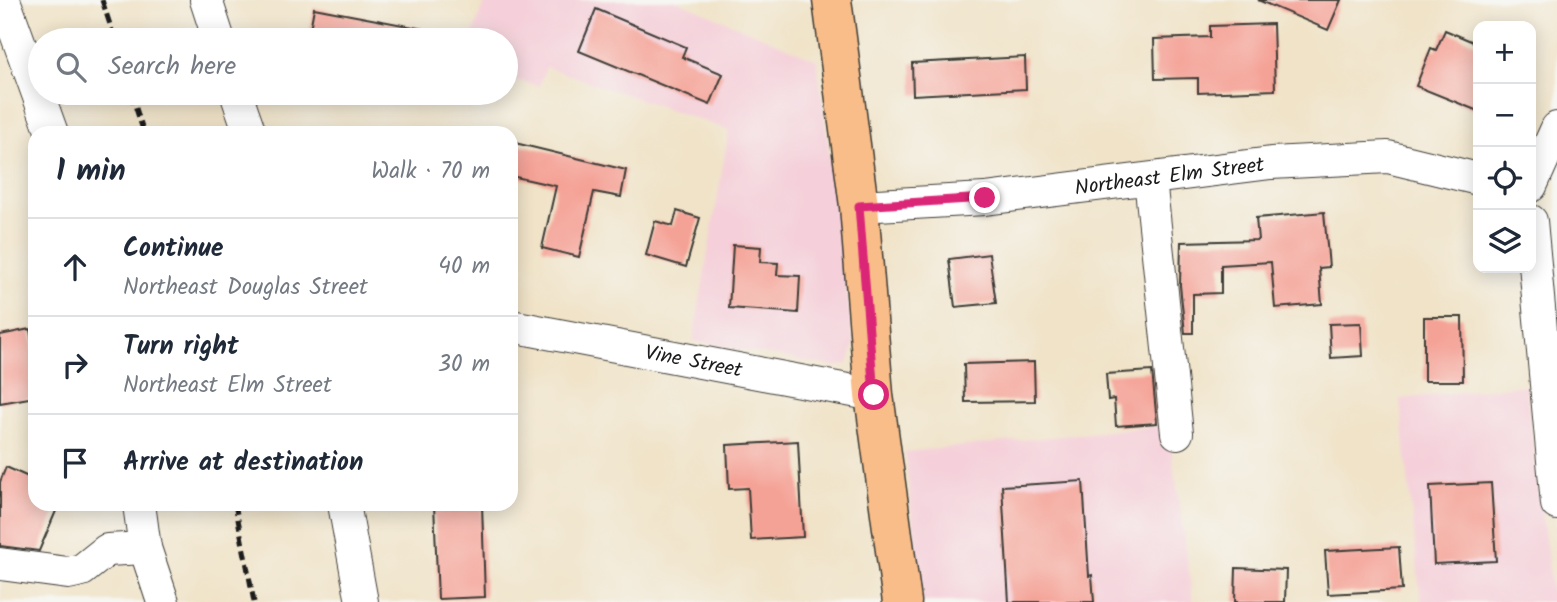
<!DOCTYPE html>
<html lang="en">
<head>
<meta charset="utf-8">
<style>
  body { margin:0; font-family:Kalam,sans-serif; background:#f6f6f7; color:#1f2937 }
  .controls { position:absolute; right:21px; top:21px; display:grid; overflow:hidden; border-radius:14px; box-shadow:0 4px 18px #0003 }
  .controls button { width:63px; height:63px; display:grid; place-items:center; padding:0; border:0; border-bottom:2px solid #e0e1e3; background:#fff; color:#1f2937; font:35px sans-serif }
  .stop { position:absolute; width:21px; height:21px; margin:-16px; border:5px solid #db2777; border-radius:50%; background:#fff }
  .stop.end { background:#db2777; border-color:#fff; box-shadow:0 2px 7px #0008 }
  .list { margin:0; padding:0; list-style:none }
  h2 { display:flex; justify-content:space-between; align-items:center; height:91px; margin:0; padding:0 28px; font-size:30px }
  h2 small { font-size:23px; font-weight:400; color:#747a83 }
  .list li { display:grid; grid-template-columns:46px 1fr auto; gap:21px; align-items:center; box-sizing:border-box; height:98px; padding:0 28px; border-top:2px solid #e0e1e3 }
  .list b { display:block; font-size:26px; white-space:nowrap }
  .list p { margin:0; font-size:23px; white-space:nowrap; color:#747a83 }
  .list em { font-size:23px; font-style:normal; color:#747a83 }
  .icon { flex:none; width:38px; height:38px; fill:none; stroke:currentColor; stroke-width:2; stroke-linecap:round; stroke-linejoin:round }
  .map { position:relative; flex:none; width:1557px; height:602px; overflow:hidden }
  .search { position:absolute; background:#fff; box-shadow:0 4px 18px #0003; left:28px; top:28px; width:490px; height:77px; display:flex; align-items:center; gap:18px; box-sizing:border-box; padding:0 24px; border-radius:38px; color:#747a83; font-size:26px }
  .panel { position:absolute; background:#fff; box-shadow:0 4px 18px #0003; left:28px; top:126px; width:490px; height:385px; border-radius:21px }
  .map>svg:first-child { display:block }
</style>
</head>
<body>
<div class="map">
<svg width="1557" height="602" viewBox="0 0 1557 602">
  <rect width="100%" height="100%" fill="#f6f6f2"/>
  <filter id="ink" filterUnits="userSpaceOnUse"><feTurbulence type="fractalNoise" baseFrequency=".0143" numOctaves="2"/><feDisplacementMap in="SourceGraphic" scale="14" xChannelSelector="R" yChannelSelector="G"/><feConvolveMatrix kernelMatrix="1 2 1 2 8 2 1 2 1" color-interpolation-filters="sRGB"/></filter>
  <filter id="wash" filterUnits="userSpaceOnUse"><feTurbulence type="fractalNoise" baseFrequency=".00686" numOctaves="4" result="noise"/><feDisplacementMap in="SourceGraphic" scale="28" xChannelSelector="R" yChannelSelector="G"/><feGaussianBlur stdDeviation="1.57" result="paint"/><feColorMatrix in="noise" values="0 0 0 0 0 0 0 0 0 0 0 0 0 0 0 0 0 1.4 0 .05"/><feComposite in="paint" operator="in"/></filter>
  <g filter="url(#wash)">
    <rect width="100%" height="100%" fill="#f0e3c8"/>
    <g fill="#f5cfd9">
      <polygon points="486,0 676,0 817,60 854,345 848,364 836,367 693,341 729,130 546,67 539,86 506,78 506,40 470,40"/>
      <polygon points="1526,385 1553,602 1421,602 1400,399"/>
      <polygon points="1168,425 1193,602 922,602 905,452"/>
    </g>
    <g id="blocks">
      <g fill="#f5a296">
        <polygon points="1258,0 1341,0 1328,30"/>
        <polygon points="314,8 424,29 423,40 308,40"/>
        <polygon points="596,9 686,47 682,57 723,74 710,105 579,51"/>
        <polygon points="1273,24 1275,90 1198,93 1198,78 1155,79 1154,39 1210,37 1210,26"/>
        <polygon points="1445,30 1478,44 1478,111 1416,86 1431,48 1436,50"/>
        <polygon points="1025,57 1026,89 913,95 912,63"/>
        <polygon points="511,142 626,170 621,197 594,192 579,257 542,248 556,186 511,176"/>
        <polygon points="677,211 700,218 686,267 646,255 655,221 673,226"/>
        <polygon points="1324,212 1329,267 1319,268 1322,304 1275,308 1271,262 1221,265 1221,293 1193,294 1193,333 1185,333 1180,285 1181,242 1258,240 1256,218"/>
        <polygon points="733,245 761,247 760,262 778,263 777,275 800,276 798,313 729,308"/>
        <polygon points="989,254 996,303 955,307 949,259"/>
        <polygon points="1424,317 1462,317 1463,381 1424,381"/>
        <polygon points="1361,323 1363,356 1331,358 1329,324"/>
        <polygon points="30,329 35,359 35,397 0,403 0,335"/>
        <polygon points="1034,362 1035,401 965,402 964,364"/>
        <polygon points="1152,371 1157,423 1116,426 1114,399 1108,400 1106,374"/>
        <polygon points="798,441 803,537 751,540 748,488 729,489 727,445"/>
        <polygon points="6,467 35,480 35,504 59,504 39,551 0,546 0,482"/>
        <polygon points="1083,481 1089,576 1092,575 1094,602 1009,602 1002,486"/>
        <polygon points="1491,483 1496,561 1434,564 1430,486"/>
        <polygon points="434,504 482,504 485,597 438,599"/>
        <polygon points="1399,547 1402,590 1328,594 1325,551"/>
        <polygon points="1236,568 1286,570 1285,602 1235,602"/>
      </g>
    </g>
  </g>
  <g filter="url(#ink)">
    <use href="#blocks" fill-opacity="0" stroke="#3c3a36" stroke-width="2"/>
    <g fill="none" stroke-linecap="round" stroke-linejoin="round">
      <g stroke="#3c3a36" stroke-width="34">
        <g id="minor">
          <polyline points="4,0 52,133"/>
          <polyline points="206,0 219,40"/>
          <polyline points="236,93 250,133"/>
          <polyline points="1150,179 1177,433"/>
          <polyline points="1531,186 1557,128"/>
          <path id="s1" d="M 859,206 L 985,199 L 1271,163 L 1388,157 L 1478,179"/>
          <polyline points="1531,221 1557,504"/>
          <path id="s2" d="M 511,326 L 874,395"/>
          <polyline points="139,504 145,548 163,602"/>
          <polyline points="344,504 362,602"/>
          <polyline points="0,564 68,573 82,570 107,550 145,548"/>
        </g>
      </g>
      <g stroke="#3c3a36" stroke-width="41">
        <polyline id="major" points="832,0 859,206 874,395 902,602"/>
      </g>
      <use href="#minor" stroke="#fff" stroke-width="32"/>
      <use href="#major" stroke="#f8bd88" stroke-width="38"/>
      <g stroke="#1c1c1c" stroke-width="5" stroke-dasharray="10 5" stroke-linecap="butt">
        <polyline points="102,0 115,40"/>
        <polyline points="131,93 144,133"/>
        <polyline points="235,504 254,602"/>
      </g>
    </g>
  </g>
  <g fill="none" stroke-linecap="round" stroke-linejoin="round" filter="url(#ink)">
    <polyline stroke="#db2777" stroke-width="9" points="874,395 859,206 985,198"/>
  </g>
  <g text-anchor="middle" stroke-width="5" stroke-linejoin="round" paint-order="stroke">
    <g font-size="21" fill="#1c1c1c" stroke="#f6f6f2">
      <text dy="7" stroke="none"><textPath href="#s1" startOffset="312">Northeast Elm Street</textPath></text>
      <text dy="7" stroke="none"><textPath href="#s2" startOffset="186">Vine Street</textPath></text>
    </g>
  </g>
</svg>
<div class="controls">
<button>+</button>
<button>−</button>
<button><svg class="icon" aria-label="locate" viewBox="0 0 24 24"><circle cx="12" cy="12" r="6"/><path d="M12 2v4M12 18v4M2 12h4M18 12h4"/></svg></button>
<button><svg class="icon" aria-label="layers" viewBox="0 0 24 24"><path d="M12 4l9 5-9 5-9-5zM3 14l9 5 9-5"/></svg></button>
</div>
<div class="stop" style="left:874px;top:395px"></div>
<div class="stop end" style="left:985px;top:198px"></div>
<div class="search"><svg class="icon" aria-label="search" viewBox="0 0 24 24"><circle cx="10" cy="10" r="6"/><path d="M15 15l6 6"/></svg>Search here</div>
<section class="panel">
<h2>1 min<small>Walk · 70 m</small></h2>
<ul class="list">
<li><svg class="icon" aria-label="ahead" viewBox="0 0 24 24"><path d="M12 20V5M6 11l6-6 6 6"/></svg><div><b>Continue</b><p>Northeast Douglas Street</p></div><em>40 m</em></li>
<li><svg class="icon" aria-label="right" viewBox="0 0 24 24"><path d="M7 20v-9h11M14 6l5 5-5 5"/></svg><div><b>Turn right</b><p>Northeast Elm Street</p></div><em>30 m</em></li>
<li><svg class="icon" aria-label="arrive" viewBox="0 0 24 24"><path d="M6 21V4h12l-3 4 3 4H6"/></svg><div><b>Arrive at destination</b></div></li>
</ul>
</section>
</div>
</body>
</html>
